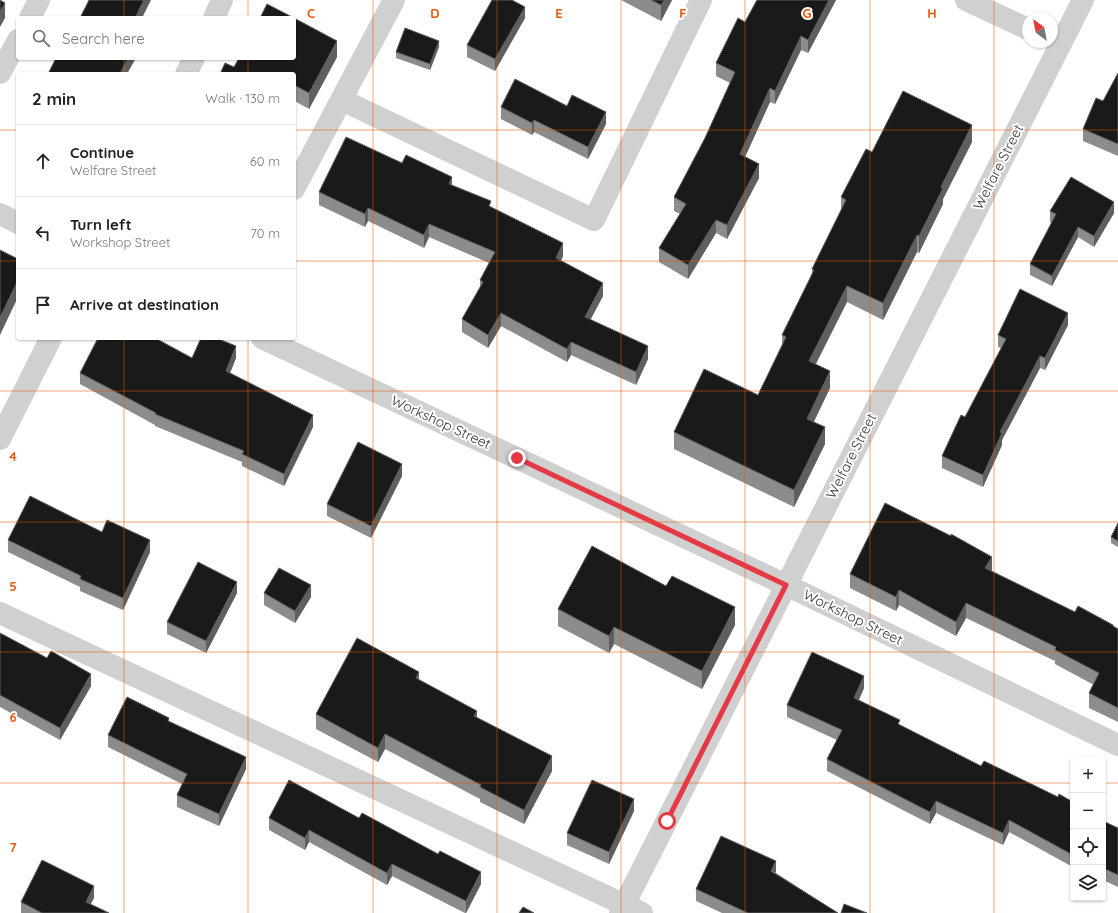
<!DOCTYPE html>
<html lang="en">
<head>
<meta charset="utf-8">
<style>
  body { margin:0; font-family:Quicksand,sans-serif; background:#f6f6f6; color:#222 }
  .controls { position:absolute; right:12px; bottom:12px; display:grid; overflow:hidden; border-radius:4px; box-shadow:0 1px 3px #0004 }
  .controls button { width:36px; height:36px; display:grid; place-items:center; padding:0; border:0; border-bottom:1px solid #e0e0e0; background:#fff; color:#222; font:20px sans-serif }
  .compass { position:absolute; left:1022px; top:12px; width:36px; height:36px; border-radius:50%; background:#fff; box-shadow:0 1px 3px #0004; rotate:328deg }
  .stop { position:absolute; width:12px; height:12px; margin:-9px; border:3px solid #e63946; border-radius:50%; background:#fff }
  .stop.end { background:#e63946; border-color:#fff; box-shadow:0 1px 4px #0008 }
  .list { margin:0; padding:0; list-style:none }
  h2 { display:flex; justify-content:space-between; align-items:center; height:52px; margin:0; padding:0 16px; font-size:17px }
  h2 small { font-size:13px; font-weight:400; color:#767676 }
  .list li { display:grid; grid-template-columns:26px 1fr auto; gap:12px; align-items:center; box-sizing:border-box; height:72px; padding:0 16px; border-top:1px solid #e0e0e0 }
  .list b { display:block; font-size:15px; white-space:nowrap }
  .list p { margin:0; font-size:13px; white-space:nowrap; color:#767676 }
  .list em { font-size:13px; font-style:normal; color:#767676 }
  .icon { flex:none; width:22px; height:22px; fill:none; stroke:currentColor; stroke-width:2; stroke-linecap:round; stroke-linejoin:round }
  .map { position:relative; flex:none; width:1118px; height:913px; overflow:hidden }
  .search { position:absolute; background:#fff; box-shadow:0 1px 3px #0004; left:16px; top:16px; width:280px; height:44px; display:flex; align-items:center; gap:10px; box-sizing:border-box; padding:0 14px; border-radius:4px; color:#767676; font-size:15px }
  .panel { position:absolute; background:#fff; box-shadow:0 1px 3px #0004; left:16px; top:72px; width:280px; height:268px; border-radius:4px }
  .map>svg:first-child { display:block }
</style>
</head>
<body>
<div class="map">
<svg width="1118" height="913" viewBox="0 0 1118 913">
  <rect width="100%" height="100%" fill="#fff"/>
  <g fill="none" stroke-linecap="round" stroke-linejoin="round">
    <g stroke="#d0d0d0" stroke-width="22">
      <polyline points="966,0 1028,29"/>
      <polyline points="30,18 39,0"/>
      <polyline points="214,18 222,0"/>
      <polyline points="0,73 18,40"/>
      <polyline points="186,74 194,58"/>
      <polyline points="342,100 594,220 701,0"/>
      <polyline points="294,189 394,0"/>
      <polyline points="0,214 18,223"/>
      <polyline points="262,338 786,585 1118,745"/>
      <polyline points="0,439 51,338"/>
      <polyline points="0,613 642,913"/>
      <polyline points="620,913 1083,0"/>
    </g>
  </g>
  <g fill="#8c8c8c">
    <polygon points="621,0 672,0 661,21"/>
    <polygon points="757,0 836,0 808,53 801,50 775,104 770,102 745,157 759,178 727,239 716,233 688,279 659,262 659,248 680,214 674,211 674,197 705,138 730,83 716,76 716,63 745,22"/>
    <polygon points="525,18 495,71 467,57 467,45"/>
    <polygon points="439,47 430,70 396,58 396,52"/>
    <polygon points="337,57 309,109 234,67"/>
    <polygon points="1118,73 1118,156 1083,141 1083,129 1103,101"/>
    <polygon points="567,106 606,124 588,159 534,132 532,135 501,119 501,107"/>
    <polygon points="972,142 943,199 943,204 919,253 917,252 883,320 847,302 816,364 830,388 814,422 825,444 794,507 674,449 674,432 758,395 782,347 782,335 812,276 812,269 841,210 841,197 872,152"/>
    <polygon points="402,163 452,185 491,207 563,256 561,261 603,296 590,320 648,359 636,385 571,355 567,362 501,326 488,348 462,332 462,319 480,287 480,280 489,263 429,237 424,248 368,221 365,227 319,205 319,192"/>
    <polygon points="1050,211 1114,213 1094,247 1078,237 1052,286 1030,275 1030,264 1052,223 1050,222"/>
    <polygon points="1068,325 1045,370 1040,368 1002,440 1002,445 983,487 942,468 942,456 965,417 1001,348 998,347 998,335"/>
    <polygon points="192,358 236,358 230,373 313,427 284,486 242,466 242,462 155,426 155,425 80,384 80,373"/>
    <polygon points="402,476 371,538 327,516 327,504"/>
    <polygon points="1118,523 1118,547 1111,543 1111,537"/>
    <polygon points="102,532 150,552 123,610 80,591 80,587 8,552 8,540"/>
    <polygon points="951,536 992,571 1075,612 1113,626 1118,629 1118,722 1089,708 1089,693 1094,685 1055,664 1055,661 966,618 956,636 899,605 896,611 850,588 850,574"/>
    <polygon points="237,593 206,653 167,634 167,622"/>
    <polygon points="264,593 311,597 295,623 264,605"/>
    <polygon points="558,609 735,625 702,689 614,644 609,653 558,626"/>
    <polygon points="0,633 91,686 60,740 0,707"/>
    <polygon points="419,680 477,718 552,771 524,824 480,802 480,799 385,749 378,762 316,729 316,714"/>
    <polygon points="864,688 859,700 900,725 981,766 1058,797 1073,802 1073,865 1072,865 1071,866 1009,832 1003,845 936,813 930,824 827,771 827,759 837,740 787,717 787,705"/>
    <polygon points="169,721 246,769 219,826 177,807 177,795 182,784 108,747 108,735"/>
    <polygon points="634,811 609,864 567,845 567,833"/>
    <polygon points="269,818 359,818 481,884 466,913 465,913 392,876 387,885 309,842 305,850 269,830"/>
    <polygon points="1103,821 1118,828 1118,887 1103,880"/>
    <polygon points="776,873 838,913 722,913 696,901 696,889"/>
    <polygon points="94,898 90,904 109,913 21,913 21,902"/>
  </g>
  <g fill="#5f5f5f">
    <polygon points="144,0 151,0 142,18 135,18"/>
    <polygon points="664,0 672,0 661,21 661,5"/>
    <polygon points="829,0 836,0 808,53 808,40"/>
    <polygon points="5,3 5,18 0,27 0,12"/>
    <polygon points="525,7 525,18 495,71 495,59"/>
    <polygon points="801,36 801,50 775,104 775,91"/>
    <polygon points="337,41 337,57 309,109 309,93"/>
    <polygon points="439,41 439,47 430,70 430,64"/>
    <polygon points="128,58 136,58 127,74 120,74"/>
    <polygon points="770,88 770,102 740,168 740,154"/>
    <polygon points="606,112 606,124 588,159 588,147"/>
    <polygon points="534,120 534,132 532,135 532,123"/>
    <polygon points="972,125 972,142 943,199 943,204 919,253 919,236 941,187"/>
    <polygon points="759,164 759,178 727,239 727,225"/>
    <polygon points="452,177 452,190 449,184"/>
    <polygon points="1114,202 1114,213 1094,247 1094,236"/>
    <polygon points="368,208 368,221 365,227 365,214"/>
    <polygon points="716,220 716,233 688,279 688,265"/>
    <polygon points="429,224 429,237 424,248 424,235"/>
    <polygon points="1078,227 1078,237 1052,286 1052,276"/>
    <polygon points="917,235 917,252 883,320 883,303"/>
    <polygon points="563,243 563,256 556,271 556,258"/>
    <polygon points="18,280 18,297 0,335 0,318"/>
    <polygon points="603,283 603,296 585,330 585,317"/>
    <polygon points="847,286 847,302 809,377 809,361"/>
    <polygon points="501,313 501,326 488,348 488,335"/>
    <polygon points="1068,313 1068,325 1045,370 1045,358"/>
    <polygon points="571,342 571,355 567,362 567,349"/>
    <polygon points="236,346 236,358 226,383 226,371"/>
    <polygon points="648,346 648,359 636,385 636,372"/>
    <polygon points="1040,356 1040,368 1002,440 1002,445 983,487 983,475 1000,432"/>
    <polygon points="830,371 830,388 807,435 807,419"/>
    <polygon points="313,415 313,427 284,486 284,474"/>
    <polygon points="825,427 825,444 794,507 794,490"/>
    <polygon points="402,464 402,476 371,538 371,526"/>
    <polygon points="150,540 150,552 123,610 123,598"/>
    <polygon points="992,557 992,571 985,568"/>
    <polygon points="237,582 237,593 206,653 206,641"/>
    <polygon points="311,585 311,597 295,623 295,611"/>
    <polygon points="899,590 899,605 896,611 896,597"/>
    <polygon points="966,603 966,618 956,636 956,622"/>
    <polygon points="735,607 735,625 702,689 702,671"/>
    <polygon points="614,627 614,644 609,653 609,636"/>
    <polygon points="419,672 419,686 416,678"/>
    <polygon points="91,674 91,686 60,740 60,728"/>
    <polygon points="864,676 864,688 854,710 854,698"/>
    <polygon points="477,711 477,725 474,716"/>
    <polygon points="385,734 385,749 378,762 378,748"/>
    <polygon points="552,756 552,771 524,824 524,810"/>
    <polygon points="246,757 246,769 219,826 219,814"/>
    <polygon points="634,799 634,811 609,864 609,852"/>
    <polygon points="936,801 936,813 930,824 930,812"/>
    <polygon points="1009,820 1009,832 1003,845 1003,833"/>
    <polygon points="309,830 309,842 305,850 305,838"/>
    <polygon points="1072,853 1072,865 1071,866 1071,854"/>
    <polygon points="776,861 776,873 771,871"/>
    <polygon points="392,864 392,876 387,885 387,873"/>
    <polygon points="481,872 481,884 466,913 466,901"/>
    <polygon points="94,886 94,898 86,913 86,902"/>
  </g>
  <g fill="#1a1a1a" stroke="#5f5f5f">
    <polygon points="0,0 5,3 0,12"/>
    <polygon points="89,0 144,0 135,18 80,18"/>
    <polygon points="492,0 512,0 525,7 495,59 467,45"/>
    <polygon points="651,0 664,0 661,5"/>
    <polygon points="757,0 829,0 808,40 801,36 775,91 770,88 740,154 759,164 727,225 716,220 688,265 659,248 686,204 674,197 705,138 735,72 716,63 738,18 745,22"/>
    <polygon points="267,4 294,18 260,18"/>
    <polygon points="294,18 337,41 309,93 294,85 294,74 220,74 225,63 234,67 239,58 294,58"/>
    <polygon points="405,28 439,41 430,64 396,52"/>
    <polygon points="56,58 128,58 120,74 48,74"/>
    <polygon points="1118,73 1118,144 1083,129 1096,98 1103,101"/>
    <polygon points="515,79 567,106 572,95 606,112 588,147 534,120 532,123 501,107"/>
    <polygon points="903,91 972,125 941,187 943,188 919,236 917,235 883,303 847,286 809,361 830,371 807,419 825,427 794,490 674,432 704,369 758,395 786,337 782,335 814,270 812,269 846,200 841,197 866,149 872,152"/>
    <polygon points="346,137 402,163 406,155 452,177 449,184 491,201 489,206 563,243 556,258 603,283 585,317 648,346 636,372 571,342 567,349 501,313 488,335 462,319 483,282 480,280 495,252 429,224 424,235 368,208 365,214 319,192"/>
    <polygon points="1071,177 1114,202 1094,236 1078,227 1052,276 1030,264 1056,214 1050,211"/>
    <polygon points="0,250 18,259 18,280 0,318"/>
    <polygon points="1020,289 1068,313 1045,358 1040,356 1000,432 1002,433 983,475 942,456 961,415 965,417 1006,339 998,335"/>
    <polygon points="98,338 155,338 192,358 201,338 216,338 236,346 226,371 313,415 284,474 242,454 244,451 155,414 156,413 80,373"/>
    <polygon points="358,442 402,464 371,526 327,504"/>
    <polygon points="30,496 102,532 107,520 150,540 123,598 80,579 81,576 8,540"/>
    <polygon points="885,503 951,536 951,534 992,557 985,568 1075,612 1078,606 1113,625 1113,626 1118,629 1118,708 1089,693 1099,673 1055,650 1056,647 966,603 956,622 899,590 896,597 850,574"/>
    <polygon points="1118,523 1118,541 1111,537"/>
    <polygon points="592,546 666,586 672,576 735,607 702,671 614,627 609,636 558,609"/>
    <polygon points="198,562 237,582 206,641 167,622"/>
    <polygon points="279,568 311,585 295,611 264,593"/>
    <polygon points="0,633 47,658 51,651 91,674 60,728 0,695"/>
    <polygon points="357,638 419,672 416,678 477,711 474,716 552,756 524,810 480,787 481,785 385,734 378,748 316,714"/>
    <polygon points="812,652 864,676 854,698 900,720 898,724 981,766 984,761 1058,797 1059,794 1073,802 1073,853 1072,853 1071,854 1009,820 1003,833 936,801 930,812 827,759 842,730 787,705"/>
    <polygon points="127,697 169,718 168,721 246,757 219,814 177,795 187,774 108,735"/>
    <polygon points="289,780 359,818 362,813 438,854 440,851 481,872 466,901 392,864 387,873 309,830 305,838 269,818"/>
    <polygon points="592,780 634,799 609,852 567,833"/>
    <polygon points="1103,821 1118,828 1118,875 1103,868"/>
    <polygon points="721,836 776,861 771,871 838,913 748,913 696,889"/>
    <polygon points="42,860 94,886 86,902 109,913 42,913 21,902"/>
    <polygon points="844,904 867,913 841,913"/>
    <polygon points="523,907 534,913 519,913"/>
  </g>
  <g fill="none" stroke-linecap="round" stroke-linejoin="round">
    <polyline stroke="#e63946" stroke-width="5" points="517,458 786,585 667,821"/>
  </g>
  <path fill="none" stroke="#e8590c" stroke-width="1" stroke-opacity="0.55" d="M 124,0 L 124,18M 248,0 L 248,18M 373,0 L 373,913M 497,0 L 497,913M 621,0 L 621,913M 745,0 L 745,913M 870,0 L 870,913M 994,0 L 994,913M 124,58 L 124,74M 248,58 L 248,74M 0,130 L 18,130M 294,130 L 1118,130M 0,261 L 18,261M 294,261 L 1118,261M 124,338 L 124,913M 248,338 L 248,913M 0,391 L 1118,391M 0,522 L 1118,522M 0,652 L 1118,652M 0,783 L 1073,783M 1103,783 L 1118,783"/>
  <g text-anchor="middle" stroke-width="4" stroke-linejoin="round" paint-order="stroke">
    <g font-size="14" fill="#333" stroke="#fff">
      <text transform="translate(998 167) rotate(-63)" y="5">Welfare Street</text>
      <text transform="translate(441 422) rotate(25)" y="5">Workshop Street</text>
      <text transform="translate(851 456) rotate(-63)" y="5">Welfare Street</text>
      <text transform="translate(853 617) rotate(26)" y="5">Workshop Street</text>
    </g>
  </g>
  <g font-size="13" text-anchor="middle" font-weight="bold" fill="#e8590c" stroke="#fff" stroke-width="4" stroke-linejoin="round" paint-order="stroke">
    <text x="311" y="18">C</text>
    <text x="435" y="18">D</text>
    <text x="559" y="18">E</text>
    <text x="683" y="18">F</text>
    <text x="807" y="18">G</text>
    <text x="932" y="18">H</text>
    <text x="13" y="461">4</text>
    <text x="13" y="591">5</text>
    <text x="13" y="722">6</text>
    <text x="13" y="852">7</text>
  </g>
</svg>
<div class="controls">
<button>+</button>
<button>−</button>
<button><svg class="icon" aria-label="locate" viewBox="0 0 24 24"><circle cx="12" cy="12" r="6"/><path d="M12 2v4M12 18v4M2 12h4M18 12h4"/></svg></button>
<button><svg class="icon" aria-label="layers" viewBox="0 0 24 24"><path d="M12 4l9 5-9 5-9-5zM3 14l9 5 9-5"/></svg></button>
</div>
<svg class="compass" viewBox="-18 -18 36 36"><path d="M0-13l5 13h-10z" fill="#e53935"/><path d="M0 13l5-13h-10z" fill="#767676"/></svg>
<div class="stop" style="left:667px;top:821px"></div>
<div class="stop end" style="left:517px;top:458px"></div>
<div class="search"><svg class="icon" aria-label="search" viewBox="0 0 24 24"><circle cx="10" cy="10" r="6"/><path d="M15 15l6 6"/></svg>Search here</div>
<section class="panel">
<h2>2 min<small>Walk · 130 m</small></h2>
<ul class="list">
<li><svg class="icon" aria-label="ahead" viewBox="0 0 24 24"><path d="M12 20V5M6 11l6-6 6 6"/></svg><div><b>Continue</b><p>Welfare Street</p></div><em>60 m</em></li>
<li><svg class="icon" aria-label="left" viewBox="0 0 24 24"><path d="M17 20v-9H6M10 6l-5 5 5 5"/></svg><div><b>Turn left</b><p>Workshop Street</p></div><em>70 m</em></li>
<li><svg class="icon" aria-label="arrive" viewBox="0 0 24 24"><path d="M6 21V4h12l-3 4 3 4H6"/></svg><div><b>Arrive at destination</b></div></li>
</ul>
</section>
</div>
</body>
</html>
